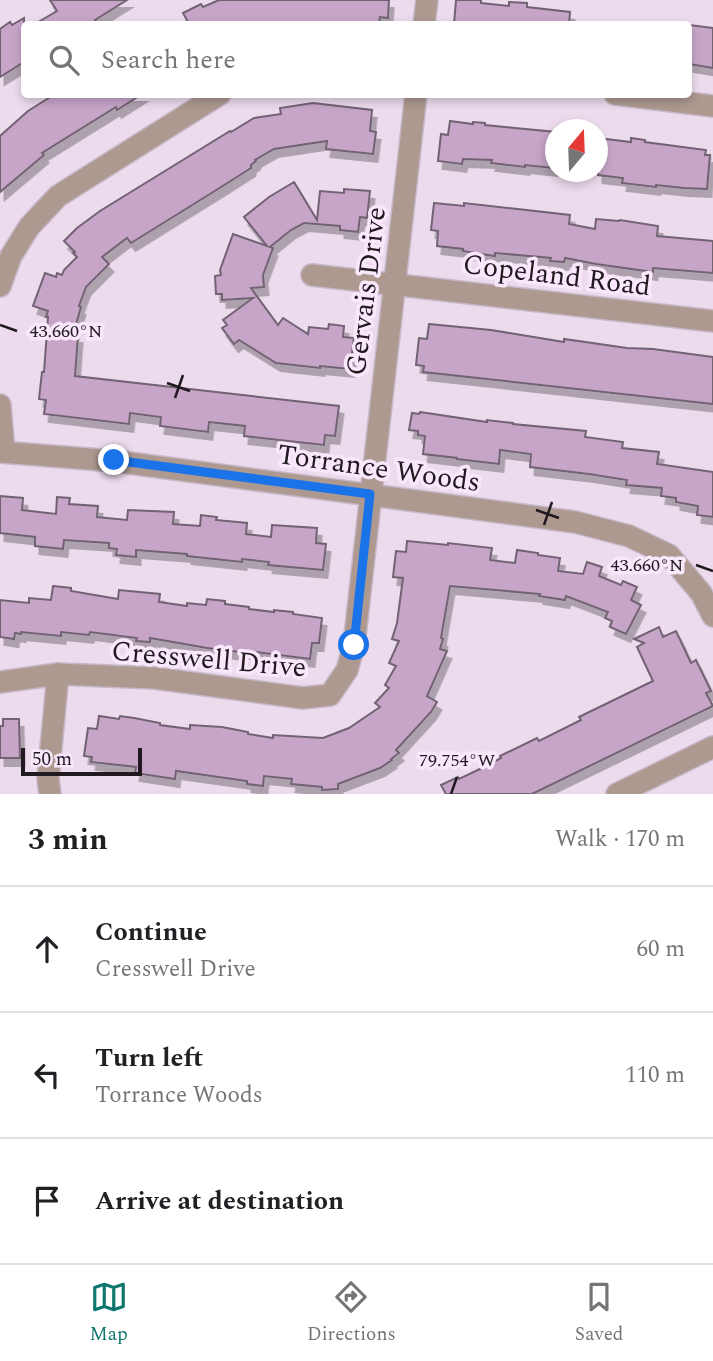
<!DOCTYPE html>
<html lang="en">
<head>
<meta charset="utf-8">
<style>
  body { margin:0; font-family:Spectral,serif; background:#f2f2f2; color:#202124 }
  .compass { position:absolute; left:545px; top:119px; width:63px; height:63px; border-radius:50%; background:#fff; box-shadow:0 4px 10px #0003; rotate:19deg }
  .scale { position:absolute; left:21px; bottom:18px; width:121px; box-sizing:border-box; padding-left:7px; border:4px solid #201a20; border-top:0; font-size:19px; line-height:24px; white-space:nowrap; color:#201a20; -webkit-text-stroke:5px #f9e8fb; paint-order:stroke }
  .stop { position:absolute; width:21px; height:21px; margin:-16px; border:5px solid #1a73e8; border-radius:50%; background:#fff }
  .stop.end { background:#1a73e8; border-color:#fff; box-shadow:0 2px 7px #0008 }
  .list { margin:0; padding:0; list-style:none }
  h2 { display:flex; justify-content:space-between; align-items:center; height:91px; margin:0; padding:0 28px; font-size:30px }
  h2 small { font-size:23px; font-weight:400; color:#757577 }
  .list li { display:grid; grid-template-columns:46px 1fr auto; gap:21px; align-items:center; box-sizing:border-box; height:126px; padding:0 28px; border-top:2px solid #e0e0e0 }
  .list b { display:block; font-size:26px; white-space:nowrap }
  .list p { margin:0; font-size:23px; white-space:nowrap; color:#757577 }
  .list em { font-size:23px; font-style:normal; color:#757577 }
  .icon { flex:none; width:38px; height:38px; fill:none; stroke:currentColor; stroke-width:2; stroke-linecap:round; stroke-linejoin:round }
  .map { position:relative; flex:none; width:713px; height:794px; overflow:hidden }
  .search { position:absolute; background:#fff; box-shadow:0 4px 10px #0003; left:21px; right:21px; top:21px; height:77px; display:flex; align-items:center; gap:18px; box-sizing:border-box; padding:0 24px; border-radius:7px; color:#757577; font-size:26px }
  .sheet { height:469px; background:#fff }
  nav { display:flex; justify-content:space-around; align-items:center; box-sizing:border-box; height:98px; border-top:2px solid #e0e0e0; background:#fff; font-size:19px; color:#757577 }
  nav a { display:grid; justify-items:center; gap:4px }
  nav .on { color:#0f766e }
  .map>svg:first-child { display:block }
</style>
</head>
<body>
<div class="map">
<svg width="713" height="794" viewBox="0 0 713 794">
  <defs>
    <filter id="shadow"><feDropShadow dx="4.5" dy="8" stdDeviation="0" flood-color="#0004"/></filter>
  </defs>
  <rect width="100%" height="100%" fill="#ecdbed"/>
  <g fill="#c6a5c9" stroke="#726373" stroke-width="2" filter="url(#shadow)">
    <polygon points="50,0 127,0 95,20 98,24 35,24 57,11"/>
    <polygon points="219,0 389,0 388,18 380,17 379,24 328,24 298,22 298,24 189,24 183,13 201,4 203,7"/>
    <polygon points="456,0 481,0 481,3 509,6 509,2 527,3 527,7 570,12 569,24 454,24"/>
    <polygon points="24,18 24,62 0,77 0,29 10,22 12,25"/>
    <polygon points="689,25 713,28 713,68 689,64"/>
    <polygon points="55,94 142,94 117,110 116,107 42,153 44,155 0,192 0,136 28,111"/>
    <polygon points="313,103 372,110 370,131 376,132 373,154 326,149 327,141 274,149 255,160 256,161 251,165 251,168 218,189 131,243 127,238 102,257 109,264 86,287 79,306 81,307 73,335 78,335 75,376 339,406 335,436 325,435 324,445 244,436 245,426 209,422 208,432 160,426 161,417 130,413 129,424 44,414 46,400 39,399 42,372 44,372 48,317 46,317 48,311 33,306 45,273 56,277 57,273 62,275 64,270 77,257 73,253 75,252 64,241 77,228 100,211 230,131 231,132 254,118 281,114 280,108"/>
    <polygon points="450,121 473,124 473,122 485,123 485,125 556,132 553,168 525,165 525,167 491,163 492,160 463,159 462,164 438,161 441,134 448,135"/>
    <polygon points="598,138 631,142 631,138 645,140 645,142 706,150 705,155 710,155 707,189 684,188 656,185 656,187 622,183 623,178 598,175"/>
    <polygon points="294,182 317,220 320,191 344,193 344,189 370,191 367,218 360,217 358,232 340,230 340,226 304,223 291,230 270,247 273,248 263,275 264,287 251,288 278,325 283,318 308,334 309,327 328,329 329,324 344,326 343,337 354,338 350,369 320,366 320,368 276,363 239,340 234,344 222,328 227,325 223,320 253,298 222,300 222,294 216,294 215,276 221,275 220,270 233,234 267,246 244,217 269,197"/>
    <polygon points="434,203 464,206 464,203 570,215 569,224 595,229 596,219 619,221 620,220 658,226 657,236 713,241 713,273 653,268 653,272 596,264 565,258 564,262 550,261 551,258 495,253 495,256 481,254 463,251 463,249 437,246 438,231 431,230"/>
    <polygon points="429,324 491,330 564,342 564,339 627,348 653,349 713,357 713,404 423,372 424,366 416,365 419,338 427,339"/>
    <polygon points="420,412 487,422 487,420 513,423 513,424 586,431 585,437 623,442 622,448 659,452 657,464 713,472 713,517 697,515 698,506 676,502 676,498 661,496 662,488 626,485 627,480 589,474 530,467 531,454 500,450 499,464 457,459 457,458 423,454 425,436 418,435 418,431 409,430 412,413 419,414"/>
    <polygon points="0,496 23,498 22,510 56,514 57,497 70,498 69,504 98,506 97,517 127,520 128,510 174,512 173,524 200,526 201,515 217,517 216,520 247,523 246,534 271,537 272,525 317,528 316,543 326,544 323,570 268,565 269,562 242,559 242,562 187,556 187,554 136,550 136,557 116,555 117,549 109,548 109,543 64,540 63,549 35,546 35,537 0,533"/>
    <polygon points="407,541 448,545 448,543 492,548 490,560 515,563 517,550 538,553 538,555 560,558 558,571 583,574 587,562 602,567 599,576 621,585 623,581 637,587 631,600 641,605 626,634 610,627 612,621 605,618 608,612 566,596 565,600 539,596 540,594 450,586 441,638 443,639 440,649 447,651 427,696 437,702 431,712 396,750 399,753 391,759 392,760 380,768 338,784 338,789 322,790 322,787 291,784 292,779 264,776 263,786 247,784 247,781 176,771 175,779 135,773 136,767 91,762 92,757 84,756 88,728 97,729 99,716 119,719 120,716 134,718 160,723 160,725 190,729 190,725 222,727 248,732 248,734 273,738 273,735 323,738 349,728 380,707 375,703 389,688 385,685 396,666 389,663 399,641 392,639 397,623 403,578 393,577 396,551 406,552"/>
    <polygon points="53,586 71,588 71,591 118,599 119,590 160,594 159,602 187,606 187,603 206,605 207,599 225,601 225,604 249,607 249,609 274,612 274,610 293,612 293,614 322,618 319,643 312,643 310,659 240,650 240,652 207,648 150,638 150,642 136,641 137,638 90,632 89,635 61,632 61,636 21,632 21,634 15,633 14,639 0,637 0,600 29,603 29,598 51,600"/>
    <polygon points="659,627 663,637 676,631 691,663 696,660 711,691 706,693 713,706 532,794 446,794 441,785 458,777 459,779 482,768 501,758 500,756 537,738 539,741 581,720 579,717 653,681 637,647 644,643 634,639"/>
    <polygon points="3,719 19,719 20,758 0,758 0,726 3,726"/>
  </g>
  <g fill="none" stroke-linecap="round" stroke-linejoin="round">
    <g stroke="#c7b8c8" stroke-width="24">
      <g id="minor">
        <polyline points="424,24 427,0"/>
        <polyline points="615,94 713,106"/>
        <polyline points="312,275 713,321"/>
        <polyline points="0,286 11,256 29,227 58,196 220,94"/>
        <polyline points="0,405 4,452"/>
        <polyline points="0,452 114,461 575,522 629,536 669,555 701,593 713,616"/>
        <polyline points="0,682 58,674 154,678 303,698 330,695 347,670 354,645 416,94"/>
        <polyline points="50,794 48,779 58,674"/>
        <polyline points="617,794 713,747"/>
      </g>
    </g>
    <use href="#minor" stroke="#ae9990" stroke-width="21"/>
  </g>
  <g fill="none" stroke-linecap="round" stroke-linejoin="round">
    <polyline stroke="#1a73e8" stroke-width="9" points="114,460 370,494 354,645"/>
  </g>
  <path fill="none" stroke="#201a20" stroke-width="2.5" d="M 0,325 L 17,331M 167,383 L 190,391M 175,398 L 183,375M 536,510 L 559,518M 544,525 L 552,502M 696,565 L 713,571M 451,794 L 457,777"/>
  <g text-anchor="middle" stroke-width="7" stroke-linejoin="round" paint-order="stroke">
    <g font-size="28" fill="#201a20" stroke="#f9e8fb">
      <text transform="translate(557 274) rotate(7)" y="10">Copeland Road</text>
      <text transform="translate(365 291) rotate(-83)" y="10">Gervais Drive</text>
      <text transform="translate(379 467) rotate(8)" y="10">Torrance Woods</text>
      <text transform="translate(209 658) rotate(5)" y="10">Cresswell Drive</text>
    </g>
  </g>
  <g font-size="18" text-anchor="middle" fill="#201a20" stroke="#f9e8fb" stroke-width="7" stroke-linejoin="round" paint-order="stroke">
    <text x="66" y="337">43.660°N</text>
    <text x="647" y="571">43.660°N</text>
    <text x="457" y="766">79.754°W</text>
  </g>
</svg>
<svg class="compass" viewBox="-18 -18 36 36"><path d="M0-13l5 13h-10z" fill="#e53935"/><path d="M0 13l5-13h-10z" fill="#757577"/></svg>
<div class="scale">50 m</div>
<div class="stop" style="left:354px;top:645px"></div>
<div class="stop end" style="left:114px;top:460px"></div>
<div class="search"><svg class="icon" aria-label="search" viewBox="0 0 24 24"><circle cx="10" cy="10" r="6"/><path d="M15 15l6 6"/></svg>Search here</div>
</div>
<section class="sheet">
<h2>3 min<small>Walk · 170 m</small></h2>
<ul class="list">
<li><svg class="icon" aria-label="ahead" viewBox="0 0 24 24"><path d="M12 20V5M6 11l6-6 6 6"/></svg><div><b>Continue</b><p>Cresswell Drive</p></div><em>60 m</em></li>
<li><svg class="icon" aria-label="left" viewBox="0 0 24 24"><path d="M17 20v-9H6M10 6l-5 5 5 5"/></svg><div><b>Turn left</b><p>Torrance Woods</p></div><em>110 m</em></li>
<li><svg class="icon" aria-label="arrive" viewBox="0 0 24 24"><path d="M6 21V4h12l-3 4 3 4H6"/></svg><div><b>Arrive at destination</b></div></li>
</ul>
</section>
<nav>
<a class="on"><svg class="icon" aria-label="map" viewBox="0 0 24 24"><path d="M3 6l6-2 6 2 6-2v14l-6 2-6-2-6 2zM9 4v14M15 6v14"/></svg>Map</a>
<a><svg class="icon" aria-label="directions" viewBox="0 0 24 24"><path d="M12 3l9 9-9 9-9-9zM9 14v-3h6M13 9l2 2-2 2"/></svg>Directions</a>
<a><svg class="icon" aria-label="saved" viewBox="0 0 24 24"><path d="M7 4h10v16l-5-4-5 4z"/></svg>Saved</a>
</nav>
</body>
</html>
